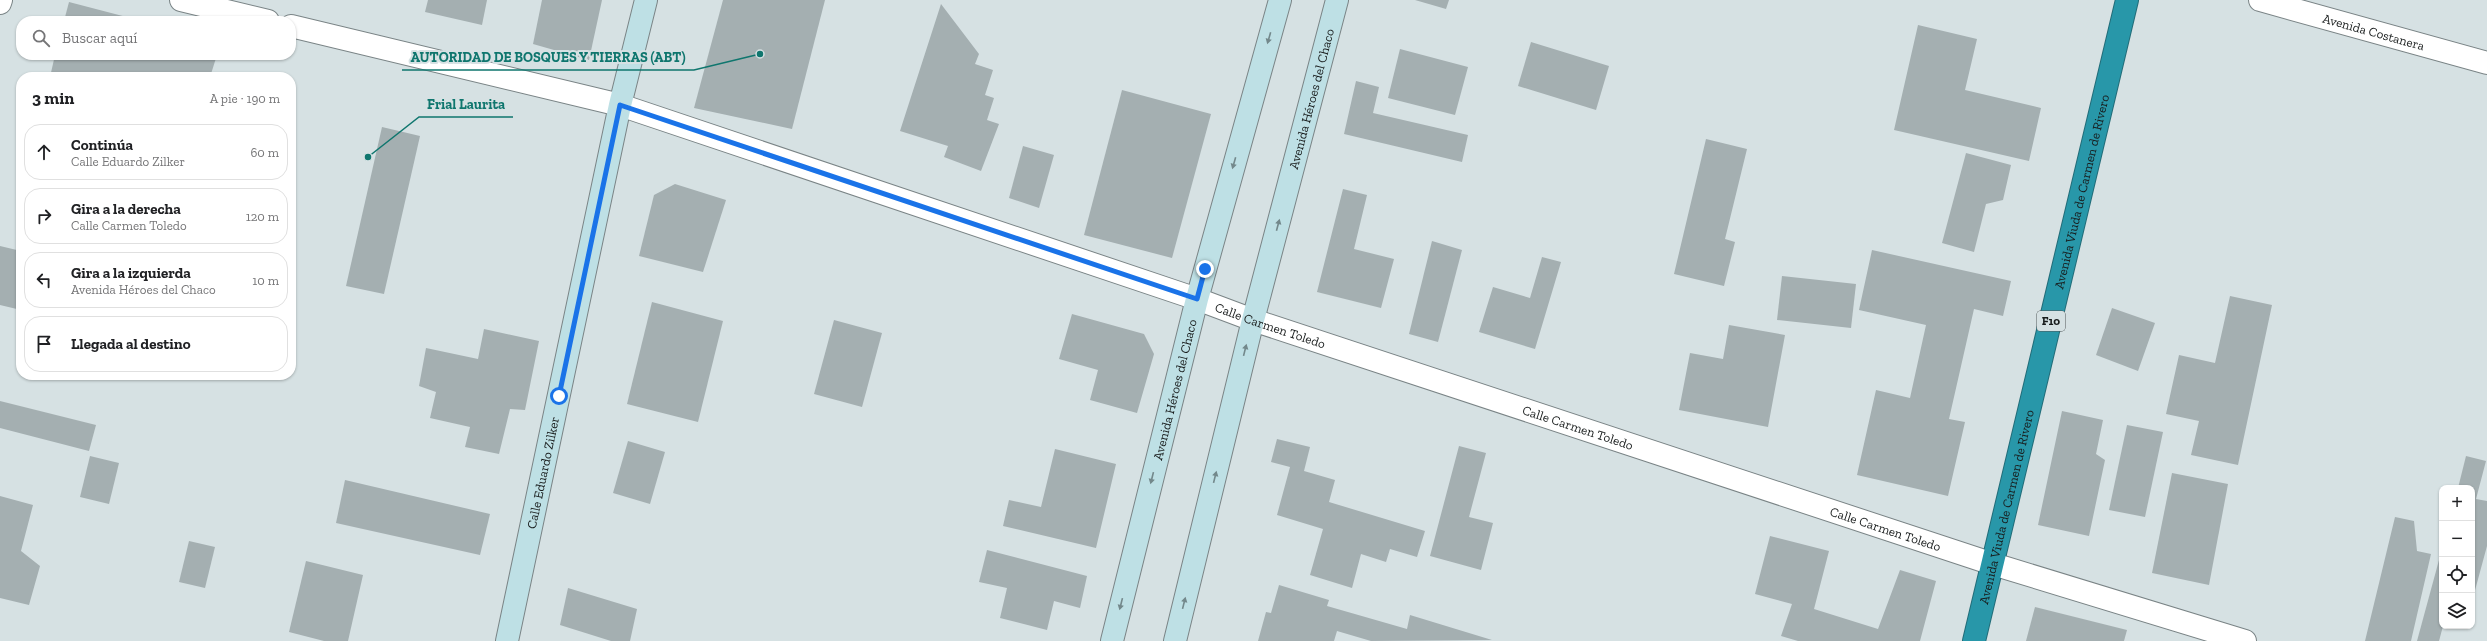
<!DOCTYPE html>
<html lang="es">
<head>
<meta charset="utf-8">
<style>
  body { margin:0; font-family:"Zilla Slab",serif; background:#f2f2f2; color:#202124 }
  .controls { position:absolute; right:12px; bottom:12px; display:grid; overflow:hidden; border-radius:8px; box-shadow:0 1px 3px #0004 }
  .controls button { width:36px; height:36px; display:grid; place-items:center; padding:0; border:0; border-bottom:1px solid #e0e0e0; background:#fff; color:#202124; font:20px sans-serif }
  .stop { position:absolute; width:12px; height:12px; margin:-9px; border:3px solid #1a73e8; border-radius:50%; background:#fff }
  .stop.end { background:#1a73e8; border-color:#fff; box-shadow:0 1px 4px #0008 }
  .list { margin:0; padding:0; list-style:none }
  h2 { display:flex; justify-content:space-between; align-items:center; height:52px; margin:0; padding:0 16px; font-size:17px }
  h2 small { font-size:13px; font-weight:400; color:#757577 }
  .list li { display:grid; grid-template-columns:26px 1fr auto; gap:12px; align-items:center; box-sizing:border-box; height:56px; margin:0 8px 8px; padding:0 8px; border:1px solid #e0e0e0; border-radius:16px }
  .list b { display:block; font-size:15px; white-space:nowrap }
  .list p { margin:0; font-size:13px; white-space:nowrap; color:#757577 }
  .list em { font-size:13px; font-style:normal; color:#757577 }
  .icon { flex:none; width:22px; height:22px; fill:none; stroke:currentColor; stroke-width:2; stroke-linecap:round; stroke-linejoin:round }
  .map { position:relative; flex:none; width:2487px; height:641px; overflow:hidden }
  .search { position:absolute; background:#fff; box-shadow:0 1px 3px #0004; left:16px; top:16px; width:280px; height:44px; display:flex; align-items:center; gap:10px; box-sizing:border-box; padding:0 14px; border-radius:16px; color:#757577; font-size:15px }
  .panel { position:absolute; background:#fff; box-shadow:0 1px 3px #0004; left:16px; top:72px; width:280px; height:308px; border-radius:16px }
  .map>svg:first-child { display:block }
</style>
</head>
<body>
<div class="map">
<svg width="2487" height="641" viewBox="0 0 2487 641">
  <rect width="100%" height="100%" fill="#d6e1e3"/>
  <g fill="#a4afb1">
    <polygon points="428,0 487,0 482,25 425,12"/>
    <polygon points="542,0 602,0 589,60 533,44"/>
    <polygon points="723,0 825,0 792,129 694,108"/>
    <polygon points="1415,0 1449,0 1446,9"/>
    <polygon points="69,2 138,20 138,21 64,21"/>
    <polygon points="941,4 979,54 975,64 993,70 985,95 994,98 987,120 999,124 981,171 944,157 948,146 900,131"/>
    <polygon points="1918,25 1977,39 1965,90 2041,108 2029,161 1894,130"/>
    <polygon points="1531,42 1609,66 1596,110 1518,86"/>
    <polygon points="1400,49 1468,67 1455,115 1388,98"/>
    <polygon points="55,55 217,55 210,77 50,77"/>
    <polygon points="1356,81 1379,87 1373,113 1468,135 1462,162 1344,134"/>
    <polygon points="1122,90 1211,114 1172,258 1084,235"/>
    <polygon points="382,127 420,136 384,294 346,286"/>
    <polygon points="1706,139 1747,149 1725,239 1735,242 1724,286 1674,274"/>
    <polygon points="1023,146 1054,155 1039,208 1009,198"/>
    <polygon points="1966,153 2011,165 2003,200 1986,204 1974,252 1942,243"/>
    <polygon points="675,184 726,200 703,272 639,256 654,195"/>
    <polygon points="1343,189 1367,195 1354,249 1394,259 1381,308 1317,292"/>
    <polygon points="1432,241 1462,250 1438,342 1409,334"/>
    <polygon points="0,246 21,251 21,310 0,305"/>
    <polygon points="1872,250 2011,281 2003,316 1974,309 1949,419 1965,422 1948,496 1857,475 1876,390 1910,398 1926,325 1859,310"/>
    <polygon points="1542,257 1561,262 1535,349 1479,332 1493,287 1530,298"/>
    <polygon points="1782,276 1856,284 1851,328 1777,320"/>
    <polygon points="2230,296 2272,305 2238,465 2191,455 2199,421 2166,414 2179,355 2215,363"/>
    <polygon points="652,302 723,321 698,422 627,404"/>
    <polygon points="2112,308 2155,323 2138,371 2096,355"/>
    <polygon points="1072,314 1144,334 1154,354 1137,413 1090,400 1098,370 1059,359"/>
    <polygon points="834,320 882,333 862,407 814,394"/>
    <polygon points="1729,325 1785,335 1768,427 1679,410 1690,353 1723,359"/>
    <polygon points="484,329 539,341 525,410 510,409 499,454 465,447 470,427 430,418 436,392 419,386 426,348 478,359"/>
    <polygon points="0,401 96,425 89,451 0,428"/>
    <polygon points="2062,411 2103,420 2096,454 2105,460 2089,536 2038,525"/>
    <polygon points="2127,425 2163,432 2145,517 2109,510"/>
    <polygon points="1277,439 1310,447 1304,471 1335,480 1329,502 1425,531 1417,557 1390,549 1386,562 1361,554 1352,588 1310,575 1323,529 1277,515 1290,467 1271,462"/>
    <polygon points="628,441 665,452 650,504 613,493"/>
    <polygon points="1459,446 1486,453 1469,517 1493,523 1481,570 1430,556"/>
    <polygon points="1055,449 1116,464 1096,548 1003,526 1009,500 1041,507"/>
    <polygon points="90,456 119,463 109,504 80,497"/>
    <polygon points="2466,456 2486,461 2476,499 2487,501 2487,546 2474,594 2472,594 2472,488 2458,488"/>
    <polygon points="2172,473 2228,484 2209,585 2152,573"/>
    <polygon points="345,480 490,514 480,555 336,523"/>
    <polygon points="0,496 33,505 21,551 40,566 29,605 0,598"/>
    <polygon points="2395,517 2414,521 2417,551 2431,554 2411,641 2365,641"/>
    <polygon points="1770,536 1829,551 1814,609 1878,629 1900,570 1936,581 1920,641 1798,641 1781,636 1792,604 1755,594"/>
    <polygon points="189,541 215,547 205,588 179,582"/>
    <polygon points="2442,549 2443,626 2439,641 2417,641"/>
    <polygon points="987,550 1087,576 1080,608 1054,601 1047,630 1000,618 1007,588 979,582"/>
    <polygon points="306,561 363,575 348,641 324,641 289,632"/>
    <polygon points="1279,585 1329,600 1327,606 1407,629 1410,615 1492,640 1371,641 1337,631 1334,641 1258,641 1266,612 1271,613"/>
    <polygon points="568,588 637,609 630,641 611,641 560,625"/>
    <polygon points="2035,607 2127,630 2124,641 2026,641"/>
  </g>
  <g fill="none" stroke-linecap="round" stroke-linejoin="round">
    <g stroke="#7a8486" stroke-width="24">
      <g id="street">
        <polyline points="181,0 268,21"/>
        <path id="s1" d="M 2260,0 L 2487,63"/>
        <polyline points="0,3 1,0"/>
        <path id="s2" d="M 291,26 L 620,105 L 1197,299 L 1253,320 L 1993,564 L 2245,641"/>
      </g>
    </g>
    <g stroke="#7a8486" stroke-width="24">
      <g id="secondary">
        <path id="s3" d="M 507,641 L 620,105 L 646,0"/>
        <path id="s4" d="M 1112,641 L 1197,299 L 1280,0"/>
        <path id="s5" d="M 1175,641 L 1253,320 L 1337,0"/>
      </g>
    </g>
    <g stroke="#226c78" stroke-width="24">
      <g id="highway">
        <path id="s6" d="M 1974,641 L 2127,0"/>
      </g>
    </g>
    <use href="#street" stroke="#fff" stroke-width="22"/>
    <use href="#secondary" stroke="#bee0e5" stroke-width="22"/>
    <use href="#highway" stroke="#2897a9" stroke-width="22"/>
  </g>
  <defs><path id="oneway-solid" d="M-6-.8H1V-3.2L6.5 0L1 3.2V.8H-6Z"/></defs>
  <g fill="#73888b">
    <use href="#oneway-solid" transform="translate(1269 38) rotate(106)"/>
    <use href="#oneway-solid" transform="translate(1234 163) rotate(106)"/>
    <use href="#oneway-solid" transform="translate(1278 225) rotate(-75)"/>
    <use href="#oneway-solid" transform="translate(1245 350) rotate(-76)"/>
    <use href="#oneway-solid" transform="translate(1215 477) rotate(-76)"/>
    <use href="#oneway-solid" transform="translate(1152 478) rotate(104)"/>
    <use href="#oneway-solid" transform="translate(1184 603) rotate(-76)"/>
    <use href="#oneway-solid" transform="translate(1121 604) rotate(104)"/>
  </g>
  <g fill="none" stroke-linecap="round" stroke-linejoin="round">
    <polyline stroke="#1a73e8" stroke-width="5" points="559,396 620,105 1197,299 1205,269"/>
  </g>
  <g text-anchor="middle" stroke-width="4" stroke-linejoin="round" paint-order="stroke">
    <rect fill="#d6e1e3" stroke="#515758" stroke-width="1" x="2037" y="311" width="28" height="20" rx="3"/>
    <g font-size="12" font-weight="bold" fill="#181c1c">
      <text x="2051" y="325">F10</text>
    </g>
    <g font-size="13" fill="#181c1c" stroke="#d6e1e3">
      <text dy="5" stroke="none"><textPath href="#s1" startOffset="118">Avenida Costanera</textPath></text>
      <text dy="5" stroke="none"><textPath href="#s5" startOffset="559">Avenida Héroes del Chaco</textPath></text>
      <text dy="5" stroke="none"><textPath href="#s6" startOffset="462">Avenida Viuda de Carmen de Rivero</textPath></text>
      <text dy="5" stroke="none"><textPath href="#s2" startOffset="1025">Calle Carmen Toledo</textPath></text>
      <text dy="5" stroke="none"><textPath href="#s4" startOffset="259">Avenida Héroes del Chaco</textPath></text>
      <text dy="5" stroke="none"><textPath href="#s2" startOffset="1349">Calle Carmen Toledo</textPath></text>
      <text dy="5" stroke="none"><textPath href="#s3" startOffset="172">Calle Eduardo Zilker</textPath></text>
      <text dy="5" stroke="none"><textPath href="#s6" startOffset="138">Avenida Viuda de Carmen de Rivero</textPath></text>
      <text dy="5" stroke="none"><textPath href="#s2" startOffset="1673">Calle Carmen Toledo</textPath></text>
    </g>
  </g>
  <path fill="none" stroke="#0f766e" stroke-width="1.5" d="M760 54L694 70H402M368 157L419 117H513"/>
  <g fill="#0f766e" stroke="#d6e1e3" stroke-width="1.5">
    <circle cx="760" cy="54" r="4"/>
    <circle cx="368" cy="157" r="4"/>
  </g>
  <g font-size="14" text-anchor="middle" font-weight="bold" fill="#0f766e" stroke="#d6e1e3" stroke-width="4" stroke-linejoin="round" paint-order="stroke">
    <text x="548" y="62">AUTORIDAD DE BOSQUES Y TIERRAS (ABT)</text>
    <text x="466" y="109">Frial Laurita</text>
  </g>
</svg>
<div class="controls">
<button>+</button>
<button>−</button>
<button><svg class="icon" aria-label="locate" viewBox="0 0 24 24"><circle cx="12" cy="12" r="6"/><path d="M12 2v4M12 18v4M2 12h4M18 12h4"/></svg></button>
<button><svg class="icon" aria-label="layers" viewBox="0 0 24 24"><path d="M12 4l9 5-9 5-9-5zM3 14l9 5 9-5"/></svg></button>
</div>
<div class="stop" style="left:559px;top:396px"></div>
<div class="stop end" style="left:1205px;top:269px"></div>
<div class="search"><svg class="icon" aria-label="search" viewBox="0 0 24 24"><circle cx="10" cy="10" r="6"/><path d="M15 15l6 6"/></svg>Buscar aquí</div>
<section class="panel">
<h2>3 min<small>A pie · 190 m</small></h2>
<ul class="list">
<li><svg class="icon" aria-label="ahead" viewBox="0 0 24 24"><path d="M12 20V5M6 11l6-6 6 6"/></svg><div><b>Continúa</b><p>Calle Eduardo Zilker</p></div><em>60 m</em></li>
<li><svg class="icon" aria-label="right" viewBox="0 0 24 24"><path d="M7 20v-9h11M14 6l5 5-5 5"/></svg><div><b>Gira a la derecha</b><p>Calle Carmen Toledo</p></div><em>120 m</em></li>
<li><svg class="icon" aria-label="left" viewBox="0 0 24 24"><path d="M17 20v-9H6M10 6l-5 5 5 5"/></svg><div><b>Gira a la izquierda</b><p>Avenida Héroes del Chaco</p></div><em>10 m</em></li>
<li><svg class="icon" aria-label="arrive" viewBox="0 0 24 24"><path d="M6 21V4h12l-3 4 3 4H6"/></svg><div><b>Llegada al destino</b></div></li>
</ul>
</section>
</div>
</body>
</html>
